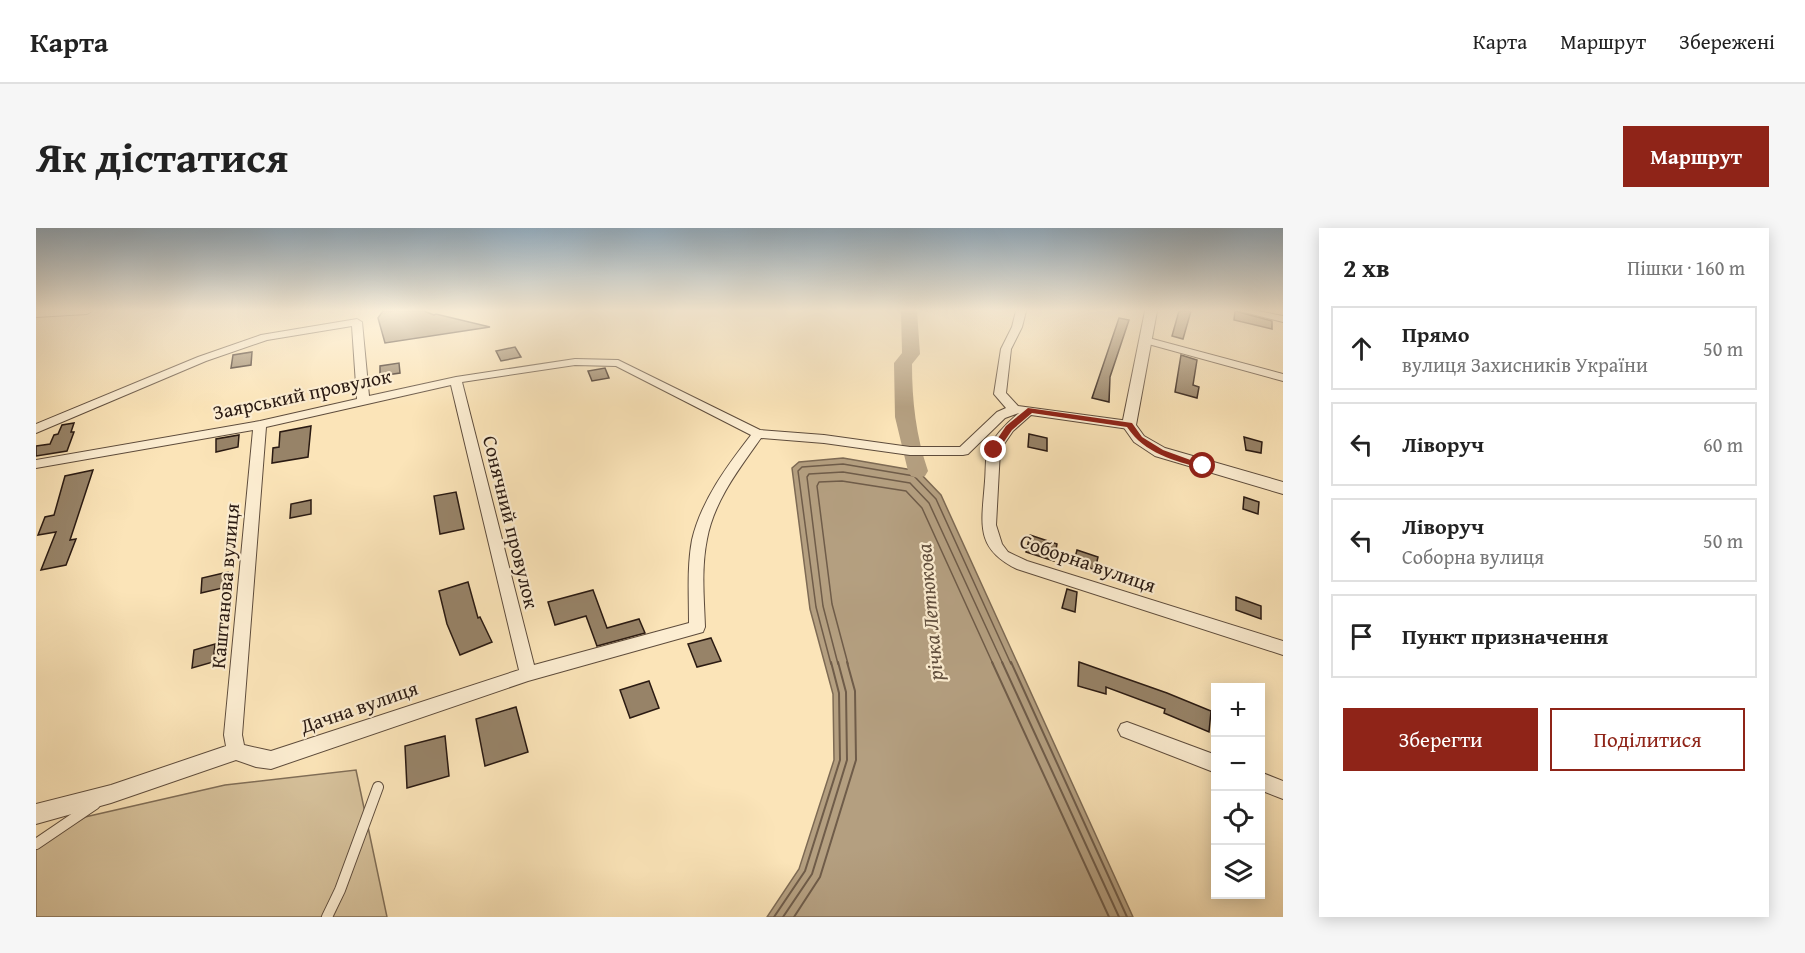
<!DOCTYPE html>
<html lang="uk">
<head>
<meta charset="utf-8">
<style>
  body { margin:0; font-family:"Gentium Book Plus",serif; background:#f6f6f6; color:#222 }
  .controls { position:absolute; right:18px; bottom:18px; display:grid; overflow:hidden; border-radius:0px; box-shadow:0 3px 15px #0003 }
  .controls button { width:54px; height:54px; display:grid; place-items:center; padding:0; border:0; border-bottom:2px solid #e0e0e0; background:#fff; color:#222; font:30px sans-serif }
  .stop { position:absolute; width:18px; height:18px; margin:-14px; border:4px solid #8f2418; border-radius:50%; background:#fff }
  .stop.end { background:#8f2418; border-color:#fff; box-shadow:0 2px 6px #0008 }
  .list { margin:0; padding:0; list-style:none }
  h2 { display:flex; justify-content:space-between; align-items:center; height:78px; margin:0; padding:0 24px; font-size:26px }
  h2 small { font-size:20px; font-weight:400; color:#767676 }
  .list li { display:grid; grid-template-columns:39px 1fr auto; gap:18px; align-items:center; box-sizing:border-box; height:84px; margin:0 12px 12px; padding:0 12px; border:2px solid #e0e0e0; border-radius:0px }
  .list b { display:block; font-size:22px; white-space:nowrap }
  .list p { margin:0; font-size:20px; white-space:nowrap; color:#767676 }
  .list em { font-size:20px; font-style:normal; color:#767676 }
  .actions { display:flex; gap:12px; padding:18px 24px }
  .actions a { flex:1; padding:14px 0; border:2px solid #8f2418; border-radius:0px; text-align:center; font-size:21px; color:#8f2418 }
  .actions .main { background:#8f2418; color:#fff }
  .icon { flex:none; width:33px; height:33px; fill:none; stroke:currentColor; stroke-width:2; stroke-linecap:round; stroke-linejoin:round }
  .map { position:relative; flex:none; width:1247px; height:689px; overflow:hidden; border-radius:0px }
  header { display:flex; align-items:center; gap:36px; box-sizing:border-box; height:84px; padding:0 30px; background:#fff; border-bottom:2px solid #e0e0e0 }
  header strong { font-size:28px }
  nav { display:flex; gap:33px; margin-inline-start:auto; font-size:21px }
  .intro { display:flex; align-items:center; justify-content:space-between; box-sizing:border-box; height:144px; padding:0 36px }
  h1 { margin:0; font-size:42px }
  .button { padding:15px 27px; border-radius:0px; background:#8f2418; color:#fff; font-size:21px; font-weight:700 }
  main { display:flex; gap:36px; padding:0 36px }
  aside { flex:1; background:#fff; border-radius:0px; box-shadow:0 3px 15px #0003 }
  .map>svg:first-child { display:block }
</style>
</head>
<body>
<header>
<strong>Карта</strong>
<nav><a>Карта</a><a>Маршрут</a><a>Збережені</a></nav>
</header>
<div class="intro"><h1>Як дістатися</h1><a class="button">Маршрут</a></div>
<main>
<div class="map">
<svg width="1247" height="689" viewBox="0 0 1247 689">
  <rect width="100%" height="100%" fill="#fbe4b8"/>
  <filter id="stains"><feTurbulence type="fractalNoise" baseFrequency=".00333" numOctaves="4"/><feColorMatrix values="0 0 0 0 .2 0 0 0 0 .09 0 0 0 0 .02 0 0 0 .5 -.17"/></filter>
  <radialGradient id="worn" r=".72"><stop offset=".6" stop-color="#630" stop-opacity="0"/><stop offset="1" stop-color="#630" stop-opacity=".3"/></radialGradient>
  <polygon fill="#d7c29c" stroke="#806e57" stroke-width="1.5" points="320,542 351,689 0,689 0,618 49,589 189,557"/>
  <polygon fill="#b49f80" stroke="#7d6a54" stroke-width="1.5" points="807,230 882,243 905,267 1097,689 731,689 763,641 798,532 797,466 774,381 756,240 763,234"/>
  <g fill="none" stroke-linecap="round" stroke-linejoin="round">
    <g stroke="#6f5c49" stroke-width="1.5">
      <polyline points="795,436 780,379 762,243 766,239 807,236 878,248 900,271 975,436"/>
      <polyline points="802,436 787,378 771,249 773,246 807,244 874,255 893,275 967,436"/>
      <polyline points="812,436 796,376 781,258 783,254 806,253 870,263 886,280 957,436"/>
    </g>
    <g stroke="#6f5c49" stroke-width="2">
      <polyline points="956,434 1073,689"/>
      <polyline points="966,434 1083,689"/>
      <polyline points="975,434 1091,689"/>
      <polyline points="738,689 769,643 804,532 803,465 795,434"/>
      <polyline points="747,689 776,646 811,532 810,464 802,434"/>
      <polyline points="758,689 784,649 820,532 819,463 811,434"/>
    </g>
    <path fill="#b49f80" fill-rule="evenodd" d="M 865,83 L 881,83 L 884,126 L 876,136 C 876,173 880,208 892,243 L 889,248 L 882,250 L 875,248 L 872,243 L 859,189 L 858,135 L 866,125 Z"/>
  </g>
  <g fill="#978368" stroke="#2a1a12" stroke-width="1.5">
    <polygon points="347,83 388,83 398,87 400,86 454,99 349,115 342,90"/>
    <polygon points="1143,83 1155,83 1147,111 1136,108"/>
    <polygon points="1199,83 1236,93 1236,101 1198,92"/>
    <polygon points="1083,90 1093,92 1074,149 1073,174 1056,170"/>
    <polygon points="479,119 485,129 465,133 460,123"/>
    <polygon points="216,124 215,137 195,140 197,127"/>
    <polygon points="1145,127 1161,132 1157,157 1163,159 1161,170 1139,164"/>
    <polygon points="363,135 364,145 344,148 344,138"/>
    <polygon points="569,140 573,150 556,153 552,143"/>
    <polygon points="38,195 35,204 38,204 31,223 0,228 0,218 14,216 18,207 22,206 26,197"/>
    <polygon points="275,198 272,229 236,235 237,220 243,219 244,204"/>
    <polygon points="993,206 1011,210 1011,223 992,219"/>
    <polygon points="203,207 202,219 180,224 180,211"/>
    <polygon points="1208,209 1226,214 1225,225 1210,222"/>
    <polygon points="57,242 34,312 40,311 30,337 5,342 20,304 2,307 9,289 18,287 29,248"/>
    <polygon points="420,264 428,301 404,306 398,268"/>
    <polygon points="1208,269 1223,274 1222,286 1207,281"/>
    <polygon points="275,272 275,286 254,290 255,276"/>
    <polygon points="994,307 1021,316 1018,333 990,324"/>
    <polygon points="1041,322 1062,329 1059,342 1038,334"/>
    <polygon points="192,344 191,359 165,365 166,350"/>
    <polygon points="432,354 442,390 444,389 456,414 424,427 411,396 403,363"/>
    <polygon points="1031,361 1041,364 1039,384 1026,380"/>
    <polygon points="557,362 571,400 603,391 609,405 561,418 550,388 519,397 512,374"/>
    <polygon points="1200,369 1225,378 1225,391 1200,382"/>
    <polygon points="675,410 685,433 661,439 652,416"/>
    <polygon points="179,416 177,434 156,440 158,422"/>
    <polygon points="1043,434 1131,465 1175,483 1173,504 1128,485 1129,481 1070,459 1070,466 1042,458"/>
    <polygon points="613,453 623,480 594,490 584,462"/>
    <polygon points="480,479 492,524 449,538 440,491"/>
    <polygon points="409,508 413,548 371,560 369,518"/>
  </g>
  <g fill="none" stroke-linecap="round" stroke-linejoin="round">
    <g stroke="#5e4c3c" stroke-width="12">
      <g id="service">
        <polyline points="0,616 59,576"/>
        <polyline points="291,689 304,662 342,559"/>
      </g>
    </g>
    <g stroke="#5e4c3c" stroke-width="2">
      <g id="minor">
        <polygon points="0,83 56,83 51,86 0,89"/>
        <path d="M 980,83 L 990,83 L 986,99 L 975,121 L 970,165 L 982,178 L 1093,193 L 1099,197 L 1093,201 L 995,187 L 977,203 L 964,222 L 960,297 L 966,316 L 972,324 L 991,333 L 1247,413 L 1247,427 L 981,341 C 938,320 946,295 949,253 C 950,244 949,230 952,221 C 959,207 971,195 983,185 L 969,190 L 932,226 L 927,227 L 874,227 L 788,215 L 725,210 C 703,241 678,273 671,311 C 665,340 668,370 669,399 L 667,404 L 492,453 L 235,541 L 220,539 L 200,532 L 75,575 L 0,596 L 0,576 L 75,557 L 190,518 L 188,507 L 217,202 L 0,240 L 0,232 L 224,193 L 321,171 L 316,98 L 231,112 L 170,133 L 0,205 L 0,196 L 162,129 L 225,107 L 321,91 L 326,94 L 333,168 L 420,149 L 539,131 L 582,132 L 724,202 L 788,207 L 874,219 L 924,219 L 961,184 L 970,180 L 958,166 L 965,121 L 976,99 ZM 539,137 L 580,138 L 715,207 C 691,238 665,273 656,312 C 651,339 653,367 653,395 L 498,437 L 426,154 ZM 415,157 L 483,442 L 235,523 L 208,517 L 206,507 L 230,199 Z"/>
        <polygon points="1204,83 1222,83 1247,88 1247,94"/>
        <polygon points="1109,109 1247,146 1247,153 1105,114 1104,112"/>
        <polygon points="1091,494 1180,527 1180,545 1085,508 1082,502 1085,496"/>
        <polygon points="1224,544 1247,553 1247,571 1224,562"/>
      </g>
    </g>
    <g stroke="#5e4c3c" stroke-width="2">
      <polygon id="tertiary" points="1109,83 1121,83 1100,197 1108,208 1129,220 1247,254 1247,266 1119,228 1098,214 1086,197"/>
    </g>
    <use href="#service" stroke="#fcedd1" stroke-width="10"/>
    <use href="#minor" fill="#fcedd1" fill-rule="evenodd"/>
    <use href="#tertiary" fill="#fcedd1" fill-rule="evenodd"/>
  </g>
  <linearGradient id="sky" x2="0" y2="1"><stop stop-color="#93acbe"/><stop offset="0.46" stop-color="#fdf3df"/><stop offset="1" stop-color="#fdf3df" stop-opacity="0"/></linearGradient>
  <rect width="1247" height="179" fill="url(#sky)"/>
  <path fill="#8f2418" d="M 992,180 L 1096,195 L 1106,209 L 1127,222 L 1171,238 L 1167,241 C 1138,232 1109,226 1091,199 L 996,185 L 976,202 L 961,224 L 955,224 L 954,222 L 970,198 Z"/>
  <g text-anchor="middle" stroke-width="4.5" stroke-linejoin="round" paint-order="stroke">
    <g font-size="20" fill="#2a1a12" stroke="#fcedd1">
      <text transform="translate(266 166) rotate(-12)" y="7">Заярський провулок</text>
      <text transform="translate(475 294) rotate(76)" y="7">Сонячний провулок</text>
      <text transform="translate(1052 335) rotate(19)" y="7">Соборна вулиця</text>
      <text transform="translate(189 358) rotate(-85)" y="7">Каштанова вулиця</text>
      <text transform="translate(323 479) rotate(-19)" y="7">Дачна вулиця</text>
    </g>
    <g font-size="21" font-style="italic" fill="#614f3e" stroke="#fcedd1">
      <text transform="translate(894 384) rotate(-95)" y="7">річка Летюкова</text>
    </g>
  </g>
  <rect width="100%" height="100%" filter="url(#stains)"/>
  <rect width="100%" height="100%" fill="url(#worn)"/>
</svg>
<div class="controls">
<button>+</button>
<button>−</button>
<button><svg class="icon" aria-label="locate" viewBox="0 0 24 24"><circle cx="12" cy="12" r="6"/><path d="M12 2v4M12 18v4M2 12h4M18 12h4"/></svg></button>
<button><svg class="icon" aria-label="layers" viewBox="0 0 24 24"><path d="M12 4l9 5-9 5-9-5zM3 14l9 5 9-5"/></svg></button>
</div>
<div class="stop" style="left:1167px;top:238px"></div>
<div class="stop end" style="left:958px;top:222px"></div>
</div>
<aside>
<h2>2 хв<small>Пішки · 160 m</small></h2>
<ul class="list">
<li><svg class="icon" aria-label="ahead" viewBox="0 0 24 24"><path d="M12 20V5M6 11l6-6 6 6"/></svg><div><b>Прямо</b><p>вулиця Захисників України</p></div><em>50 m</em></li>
<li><svg class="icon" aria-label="left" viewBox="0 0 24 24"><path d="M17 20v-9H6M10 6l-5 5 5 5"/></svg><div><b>Ліворуч</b></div><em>60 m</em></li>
<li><svg class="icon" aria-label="left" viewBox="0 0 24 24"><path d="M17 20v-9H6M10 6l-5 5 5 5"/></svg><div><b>Ліворуч</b><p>Соборна вулиця</p></div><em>50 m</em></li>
<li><svg class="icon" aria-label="arrive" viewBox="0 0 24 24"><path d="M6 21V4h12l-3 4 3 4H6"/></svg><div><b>Пункт призначення</b></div></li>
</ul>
<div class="actions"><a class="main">Зберегти</a><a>Поділитися</a></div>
</aside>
</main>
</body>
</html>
